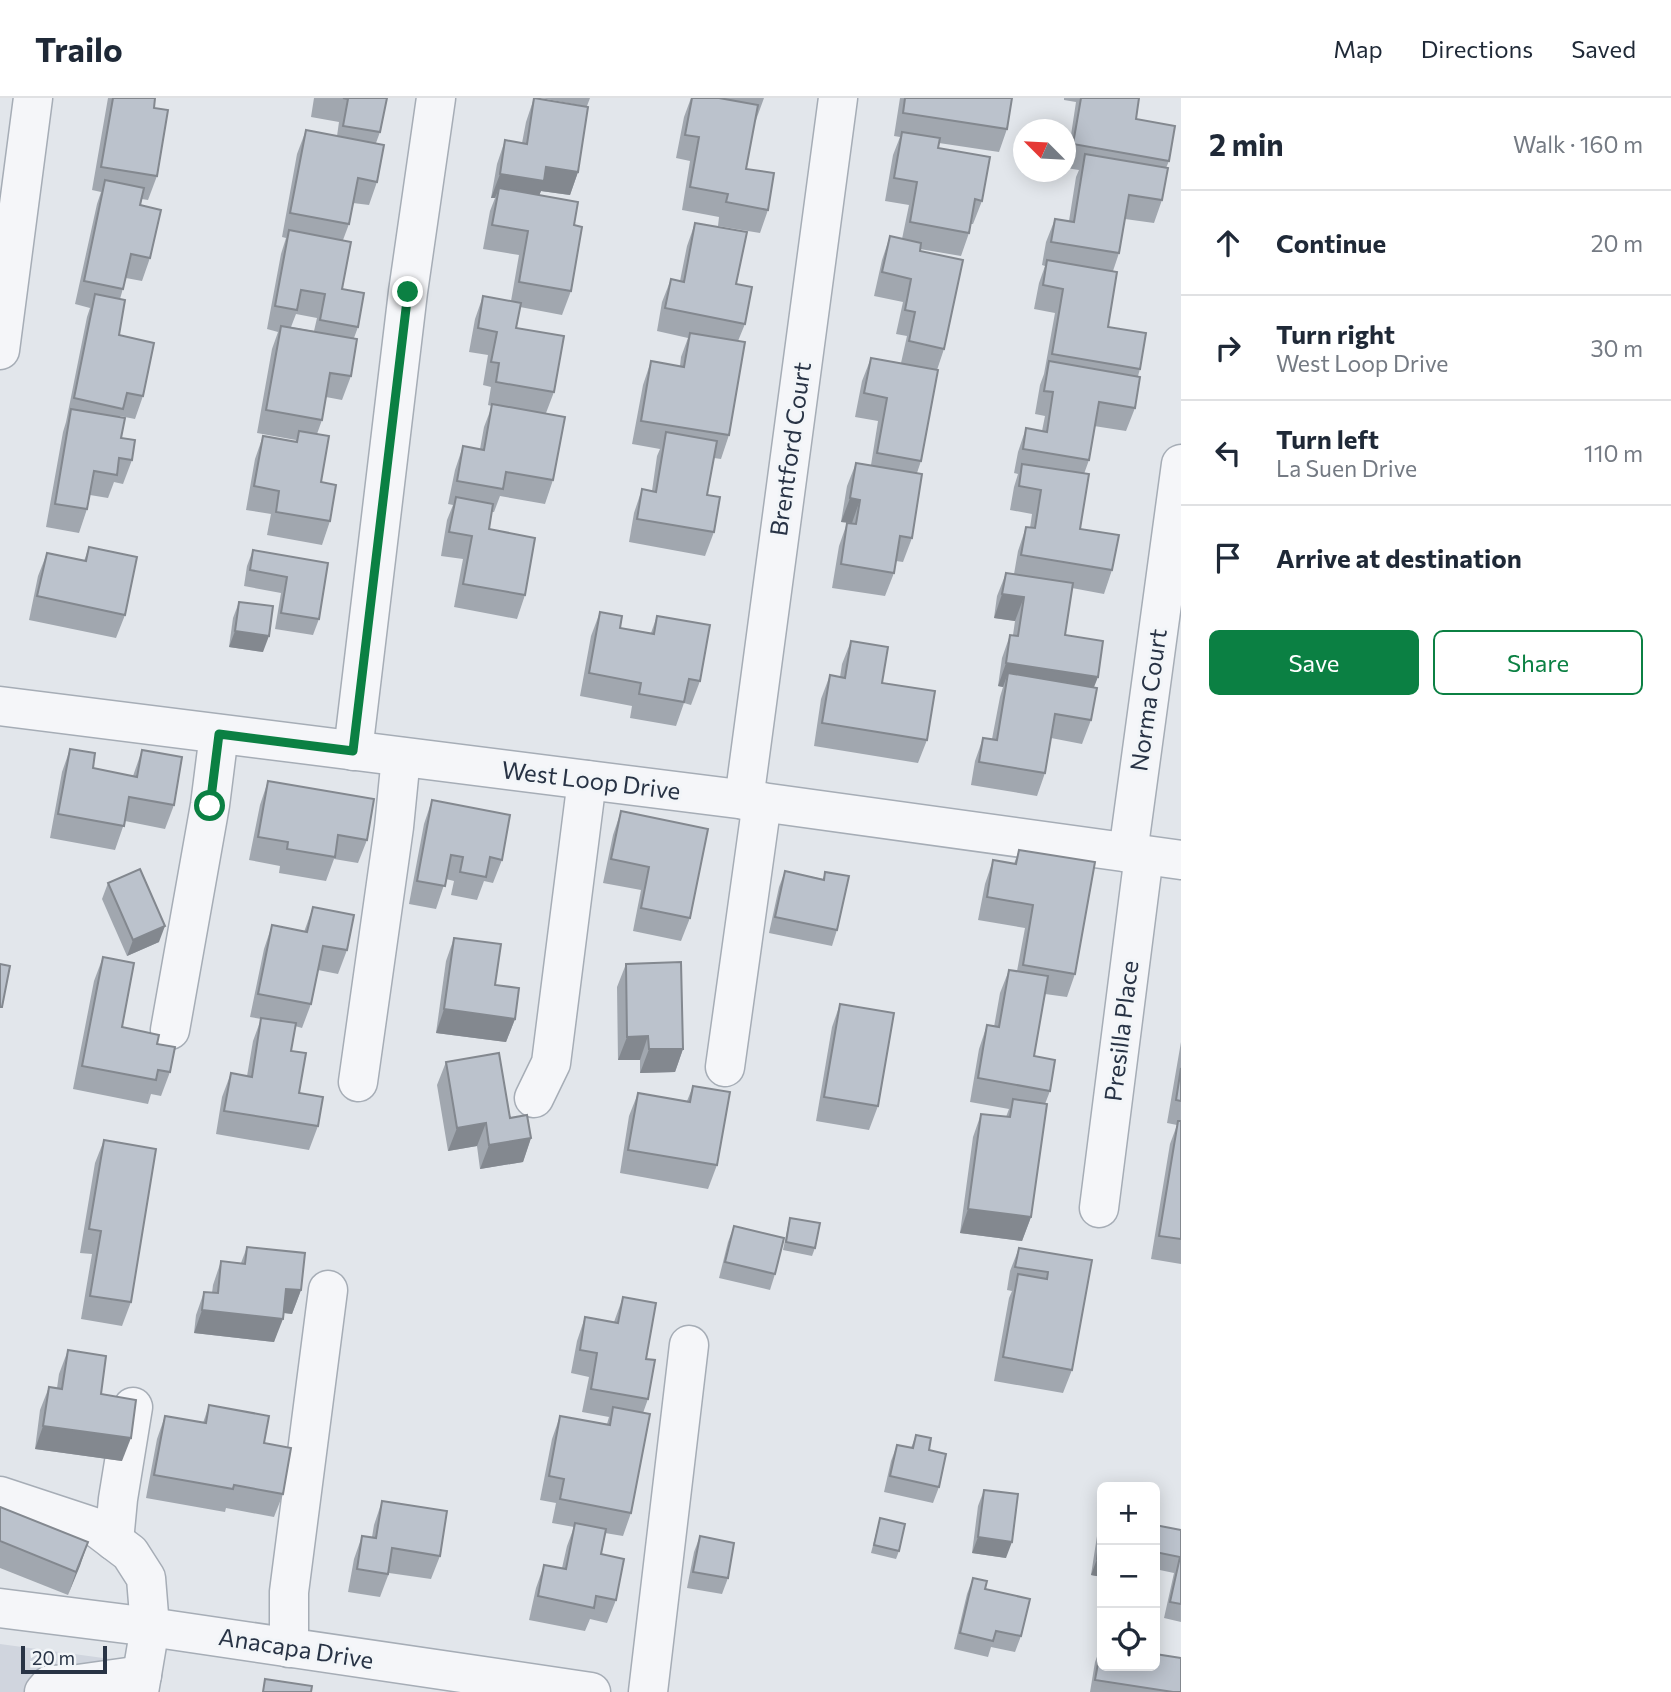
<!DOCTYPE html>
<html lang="en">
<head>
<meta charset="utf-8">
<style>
  body { margin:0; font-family:Commissioner,sans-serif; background:#f6f6f7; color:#1f2937 }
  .controls { position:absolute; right:21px; bottom:21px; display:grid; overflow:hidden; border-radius:10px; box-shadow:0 4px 18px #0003 }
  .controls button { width:63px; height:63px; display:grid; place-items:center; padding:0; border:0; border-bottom:2px solid #e0e1e3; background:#fff; color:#1f2937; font:35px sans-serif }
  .compass { position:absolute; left:1013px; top:21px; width:63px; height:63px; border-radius:50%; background:#fff; box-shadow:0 4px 18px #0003; rotate:294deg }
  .scale { position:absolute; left:21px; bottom:18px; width:86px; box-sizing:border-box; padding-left:7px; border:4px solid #283345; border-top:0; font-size:19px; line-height:24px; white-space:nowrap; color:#283345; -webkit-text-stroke:5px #f2f5f8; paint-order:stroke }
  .stop { position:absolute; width:21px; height:21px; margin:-16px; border:5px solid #0b8043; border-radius:50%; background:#fff }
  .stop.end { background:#0b8043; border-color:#fff; box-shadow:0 2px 7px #0008 }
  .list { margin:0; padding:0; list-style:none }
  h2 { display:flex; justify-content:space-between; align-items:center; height:91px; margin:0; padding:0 28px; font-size:30px }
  h2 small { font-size:23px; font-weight:400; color:#747a83 }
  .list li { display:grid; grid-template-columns:46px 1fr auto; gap:21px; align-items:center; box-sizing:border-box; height:105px; padding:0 28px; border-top:2px solid #e0e1e3 }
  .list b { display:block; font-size:26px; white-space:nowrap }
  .list p { margin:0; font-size:23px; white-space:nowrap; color:#747a83 }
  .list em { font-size:23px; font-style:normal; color:#747a83 }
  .actions { display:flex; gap:14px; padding:21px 28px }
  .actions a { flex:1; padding:16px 0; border:2px solid #0b8043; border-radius:10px; text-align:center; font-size:24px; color:#0b8043 }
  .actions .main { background:#0b8043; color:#fff }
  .icon { flex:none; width:38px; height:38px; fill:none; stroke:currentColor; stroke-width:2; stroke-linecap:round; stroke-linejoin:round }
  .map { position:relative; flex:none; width:1181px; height:1594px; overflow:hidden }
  header { display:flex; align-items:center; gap:42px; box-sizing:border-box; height:98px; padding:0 35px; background:#fff; border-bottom:2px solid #e0e1e3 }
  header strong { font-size:33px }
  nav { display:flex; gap:38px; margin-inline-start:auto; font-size:24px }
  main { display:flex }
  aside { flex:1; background:#fff }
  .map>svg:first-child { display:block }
</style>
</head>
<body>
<header>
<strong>Trailo</strong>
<nav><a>Map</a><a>Directions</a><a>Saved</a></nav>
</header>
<main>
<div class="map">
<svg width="1181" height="1594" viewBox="0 0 1181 1594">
  <rect width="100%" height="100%" fill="#e2e6eb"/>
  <polygon fill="#d0d5de" points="0,1546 118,1562 113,1594 0,1594"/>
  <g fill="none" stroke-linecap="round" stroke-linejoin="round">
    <g stroke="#a6adb6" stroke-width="41">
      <g id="minor">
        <polyline points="0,252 33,0"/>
        <polyline points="0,608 762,704 1181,762"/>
        <polyline points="353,653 408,194 436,0"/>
        <polyline points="744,702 838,0"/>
        <polyline points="1128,755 1181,366"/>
        <polyline points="170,932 210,707 219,636"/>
        <polyline points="725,969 762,704"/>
        <polyline points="358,984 394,729 401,659"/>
        <polyline points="534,1000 551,965 587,682"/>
        <polyline points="1099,1110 1144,757"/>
        <polyline points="0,1398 97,1430 130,1455 146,1480 150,1529 139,1594"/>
        <polyline points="114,1443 118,1401 133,1309"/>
        <polyline points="0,1510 150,1529 591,1594"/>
        <polyline points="289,1550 289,1494 328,1192"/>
        <polyline points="44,1594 50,1587 78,1586 142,1577"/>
        <polyline points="648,1594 689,1247"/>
      </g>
    </g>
    <use href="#minor" stroke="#f5f6f9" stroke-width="38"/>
  </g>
  <g fill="#a1a7af" fill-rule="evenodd">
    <polygon points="108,0 155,0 154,10 157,78 148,102 142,101 140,107 150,160 142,183 126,180 120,201 119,237 143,298 135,321 120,318 121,340 132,362 123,386 114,384 108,400 90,397 87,411 79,435 46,429 63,334 66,324 87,219 90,210 75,206 97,106 101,94 92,92"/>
    <path d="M 314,0 L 387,0 L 380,34 L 376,45 L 377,84 L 369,107 L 353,105 L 349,126 L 343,142 L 342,191 L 358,229 L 354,240 L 351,278 L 342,302 L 326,299 L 322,322 L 317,336 L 321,384 L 330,423 L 322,447 L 267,437 L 271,416 L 246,412 L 255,361 L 263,338 L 295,344 L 296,342 L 257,335 L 272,251 L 278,234 L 267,231 L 281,156 L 286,140 L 282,139 L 297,56 L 306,32 L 337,38 L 339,24 L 311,19 ZM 296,216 L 317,220 L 314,233 L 291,229 Z"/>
    <polygon points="534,0 584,8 541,0 590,0 587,8 578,74 570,97 541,93 539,97 574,127 571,193 562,217 520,209 516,230 554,294 546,315 553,382 545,406 500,398 494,414 492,414 489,431 525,497 517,521 454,509 463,461 441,458 447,422 453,407 448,406 455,372 463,348 480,351 484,329 492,308 488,307 491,289 483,287 488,257 469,254 475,221 483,198 511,203 519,157 483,151 490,113 495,100 491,100 497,66 505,42 522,45 526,24"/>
    <polygon points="691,0 764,0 756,22 755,22 746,71 768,112 760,135 718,128 719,119 682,112 690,63 676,60 684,19"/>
    <polygon points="900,0 1012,0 1007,31 999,54 939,45 938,50 982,103 973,126 971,126 969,135 961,158 920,151 944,251 937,272 921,363 917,375 912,440 903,464 896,463 894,475 885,498 832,490 839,448 847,425 852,425 841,424 847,388 856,365 871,367 878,323 855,319 862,283 871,260 901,265 907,238 896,236 903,204 874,198 882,162 890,138 902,141 909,107 885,103 893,57 900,39 894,38"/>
    <polygon points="1064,0 1139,0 1136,21 1169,63 1166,70 1162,102 1154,125 1125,121 1119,155 1113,173 1108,229 1140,271 1138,278 1135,310 1126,333 1094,328 1089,362 1084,376 1080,431 1112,472 1104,496 1072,490 1065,537 1094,589 1091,622 1082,646 1051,640 1045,675 1037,698 971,687 975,663 983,640 992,641 1000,599 1003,589 998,588 1002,560 1010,537 1013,537 1015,523 994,520 997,498 1006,475 1014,476 1018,453 1026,429 1030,430 1032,416 1010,412 1014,389 1018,376 1014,375 1018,354 1026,330 1042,333 1045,318 1035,316 1040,287 1044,276 1055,215 1034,211 1039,185 1045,168 1042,167 1046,144 1055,121 1069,123 1076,79 1079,72 1066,70 1076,4 1064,2"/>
    <polygon points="695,125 736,186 745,226 738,243 729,337 721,361 714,360 707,397 714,434 705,458 629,444 634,415 642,391 652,393 657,358 660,351 632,346 643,287 651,263 680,268 681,259 688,240 657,233 662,204 671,181 680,183 687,148"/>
    <polygon points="89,449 125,517 116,540 29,522 38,478 47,455 84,463"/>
    <polygon points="253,452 328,465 319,521 313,537 275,531 281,495 244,488 247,468"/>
    <polygon points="239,504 263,554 229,549 233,520"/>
    <polygon points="600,514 620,530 651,535 657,518 700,583 691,607 684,605 676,628 630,620 632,608 580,598 591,538"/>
    <polygon points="851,543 927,642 918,665 814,648 821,601 830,577 840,579 842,566"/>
    <polygon points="70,651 93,670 133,678 142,652 174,707 165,731 125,723 115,752 50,740 62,674"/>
    <polygon points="268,683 367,742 358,765 334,761 326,783 279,775 280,768 249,762 260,707"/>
    <polygon points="432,702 502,762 493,785 484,783 477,802 451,797 454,783 446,781 436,811 409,806 424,726"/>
    <polygon points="621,713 690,820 681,843 633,833 641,792 603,785 613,737"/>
    <polygon points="1019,752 1075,876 1067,899 1045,896 1034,958 1050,993 1045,1006 1031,1119 1022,1143 960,1135 973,1039 981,1016 1006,1019 1009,1011 970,1004 979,951 987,927 994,929 1000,895 1009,872 1017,873 1025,830 978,822 985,786 993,762 1014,766"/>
    <polygon points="785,773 823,781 825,774 837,832 832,848 769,835 779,789"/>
    <polygon points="108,785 159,844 127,858 102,801"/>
    <polygon points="313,809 347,852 338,876 318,872 311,906 302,930 295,928 291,953 299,995 318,1028 309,1052 216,1036 222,999 231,975 247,978 253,943 261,921 250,919 264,851 272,827 304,834"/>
    <polygon points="454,840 495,887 515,921 506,944 436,935 446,863"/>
    <polygon points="103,859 122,929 157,946 170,974 161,998 151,996 148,1006 73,991 94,883"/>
    <polygon points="626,866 683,951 675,974 640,975 640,962 618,962 617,889"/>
    <polygon points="840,906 878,1008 869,1032 816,1023 832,929"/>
    <polygon points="1181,944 1181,1166 1151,1161 1170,1046 1177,1027 1167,1025"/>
    <polygon points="446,964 510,1020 531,1040 523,1064 480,1071 477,1048 448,1053 437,987"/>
    <polygon points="693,988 717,1067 708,1091 620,1075 629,1018 638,995 687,1003"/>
    <polygon points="104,1042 131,1204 122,1228 81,1221 92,1156 80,1155 95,1065"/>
    <polygon points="790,1120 815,1150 812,1158 783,1152 788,1128"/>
    <polygon points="734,1128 775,1176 770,1192 719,1180 728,1144"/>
    <polygon points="247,1149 301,1192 292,1216 283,1215 274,1244 194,1235 196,1217 204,1194 212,1195 213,1187 221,1163 241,1165"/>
    <polygon points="1019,1150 1092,1162 1072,1272 1063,1295 994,1283 1009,1200 1012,1193 1007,1192 1010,1173"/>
    <polygon points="623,1199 646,1261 648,1301 643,1315 631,1415 623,1438 605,1435 601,1456 616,1502 607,1525 590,1521 585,1533 529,1522 536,1490 544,1467 562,1470 567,1448 574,1429 552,1425 556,1405 540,1402 552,1341 560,1318 607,1326 609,1319 582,1314 589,1279 571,1275 577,1243 585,1219 614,1224"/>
    <polygon points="68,1252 101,1296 122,1363 35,1351 40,1312 49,1289 57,1290 59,1276"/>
    <polygon points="209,1307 264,1345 283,1396 274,1419 226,1410 225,1414 146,1400 157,1341 165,1318 203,1325"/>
    <polygon points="916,1337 929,1352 939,1389 933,1405 884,1394 891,1363 897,1347 911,1350"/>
    <polygon points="984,1392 1006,1460 972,1455 978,1408"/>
    <polygon points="382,1403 440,1458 431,1481 389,1475 380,1499 348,1494 354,1461 362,1438 372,1439 374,1427"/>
    <polygon points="0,1409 88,1444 68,1497 0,1470"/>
    <polygon points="880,1420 899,1453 896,1461 871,1455"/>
    <polygon points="1102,1424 1102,1479 1091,1477 1097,1438"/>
    <polygon points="1155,1427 1181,1432 1181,1524 1164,1520 1174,1475 1155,1471"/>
    <polygon points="700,1438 728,1480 722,1496 687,1490 694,1454"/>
    <polygon points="973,1480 985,1491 1021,1538 1015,1554 991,1549 988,1559 954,1551 967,1496"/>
    <polygon points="1101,1548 1181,1594 1090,1594 1095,1564"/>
  </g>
  <g fill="#83888f">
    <polygon points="546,69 578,74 570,97 541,93 536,106 499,90 495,100 491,100 500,76"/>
    <polygon points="850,400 860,402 852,425 841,424"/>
    <polygon points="1002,496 1024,499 1015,523 994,520"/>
    <polygon points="235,533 269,538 263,554 229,549"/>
    <polygon points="1006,565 1098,579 1089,602 1008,575 1003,589 998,588"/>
    <polygon points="165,828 159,844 127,858 133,842"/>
    <polygon points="444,911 515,921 506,944 436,935"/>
    <polygon points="648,938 640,962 618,962 627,939"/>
    <polygon points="649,951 683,951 675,974 640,975"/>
    <polygon points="486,1025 477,1048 448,1053 457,1030"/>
    <polygon points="531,1040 523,1064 480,1071 489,1047"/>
    <polygon points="968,1111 1031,1119 1022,1143 960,1135"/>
    <polygon points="286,1191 301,1192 292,1216 278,1214"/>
    <polygon points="202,1212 283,1221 274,1244 194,1235"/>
    <polygon points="43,1328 131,1340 122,1363 35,1351"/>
    <polygon points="978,1439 1012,1444 1006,1460 972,1455"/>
    <polygon points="88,1444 80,1468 68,1497 76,1474"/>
    <polygon points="1097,1461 1102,1462 1102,1479 1091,1477"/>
  </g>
  <g fill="#bbc2cc" stroke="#83888f" stroke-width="2">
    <polygon points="113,0 155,0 154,10 168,12 157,78 101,69"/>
    <polygon points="343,0 387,0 380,34 343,28 348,1"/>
    <polygon points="534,0 588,9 578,74 546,69 544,83 500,76 505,42 527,46"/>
    <polygon points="692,0 719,0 758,7 746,71 774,75 768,112 726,104 728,96 690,89 699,39 685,37"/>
    <polygon points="905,0 1012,0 1007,31 903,15"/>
    <polygon points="1081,0 1139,0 1136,21 1175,28 1169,63 1073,46"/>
    <polygon points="306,32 384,47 377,84 358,80 349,126 290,115"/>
    <polygon points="902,34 940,40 938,50 990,59 982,103 975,101 969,135 910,124 917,84 894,80"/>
    <polygon points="1085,56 1168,70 1162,102 1129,97 1119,155 1051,144 1055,121 1074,124"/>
    <polygon points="105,82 144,90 140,107 161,112 150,160 131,156 123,191 84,183"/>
    <polygon points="499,90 578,104 574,127 582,129 571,193 519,184 528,133 492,127"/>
    <polygon points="695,125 747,134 736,186 752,189 745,226 665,210 671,181 684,184"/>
    <polygon points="289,132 351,144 342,191 364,195 358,229 320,222 325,196 301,192 297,212 275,208"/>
    <polygon points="890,138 921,145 920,153 963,162 944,251 909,243 915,214 905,212 911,181 882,174"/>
    <polygon points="1047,162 1117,174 1108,229 1146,235 1140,271 1052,256 1063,191 1043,187"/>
    <polygon points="95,196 125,202 119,237 154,245 143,298 127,295 123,311 74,300"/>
    <polygon points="483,198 521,205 516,230 564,238 554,294 496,284 499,265 491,264 497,234 478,230"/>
    <polygon points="281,228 357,241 351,278 330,275 322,322 266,312"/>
    <polygon points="690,235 745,244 729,337 641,323 651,263 684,269"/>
    <polygon points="871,260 938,272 921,363 877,355 887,300 864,295"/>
    <polygon points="1049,263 1140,279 1135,310 1099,304 1089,362 1023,351 1026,330 1047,334 1053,294 1044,293"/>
    <polygon points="492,306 565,319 553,382 506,374 503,391 457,383 463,348 484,352"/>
    <polygon points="71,311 125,320 121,340 135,342 132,362 119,360 117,377 94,373 87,411 55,406"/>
    <polygon points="299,333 329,338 321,384 336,387 330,423 276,414 279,393 254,388 263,338 297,344"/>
    <polygon points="666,334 717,343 707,397 720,399 714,434 637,421 642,391 656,394"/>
    <polygon points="856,365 922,376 912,440 900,438 894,475 841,466 847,425 856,426 860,402 850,400"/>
    <polygon points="1022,366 1089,376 1080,431 1119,437 1112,472 1021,457 1026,429 1035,430 1041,392 1019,388"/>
    <polygon points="456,399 493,406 489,431 535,440 525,497 463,486 472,438 449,434"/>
    <polygon points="89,449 137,459 125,517 37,498 47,455 86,463"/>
    <polygon points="253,452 328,465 319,521 281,515 287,479 250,472"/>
    <polygon points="1006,475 1073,485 1065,537 1103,543 1098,579 1006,565 1010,537 1018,538 1024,499 1002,496"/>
    <polygon points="239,504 273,508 269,538 235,533"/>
    <polygon points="600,514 622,518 620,530 654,536 657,518 710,527 700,583 689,581 684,604 639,596 641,585 589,575"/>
    <polygon points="851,543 888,549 882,585 935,593 927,642 822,625 830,577 845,580"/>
    <polygon points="1008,575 1097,590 1091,622 1055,616 1045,675 979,664 983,640 997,642"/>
    <polygon points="70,651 95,655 93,670 137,679 142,652 182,659 174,707 129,699 124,728 58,716"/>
    <polygon points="268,683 374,701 367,742 338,737 335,759 287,751 288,744 258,739"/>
    <polygon points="432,702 510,717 502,762 490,759 486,779 460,774 463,759 451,757 445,788 417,783"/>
    <polygon points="621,713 708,731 690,820 641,810 649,769 611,761"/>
    <polygon points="1019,752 1095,764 1075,876 1023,867 1033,807 987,799 993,762 1016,766"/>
    <polygon points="140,771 165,828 133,842 108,785"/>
    <polygon points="785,773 824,782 825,774 849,778 837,832 775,819"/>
    <polygon points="313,809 354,817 347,852 323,848 311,906 258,896 272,827 307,834"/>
    <polygon points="454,840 501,846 495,887 519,890 515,921 444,911"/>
    <polygon points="103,859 134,865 122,929 159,937 157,946 175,949 170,974 158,972 156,982 82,968"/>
    <polygon points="681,864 683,951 649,951 648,938 627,939 626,866"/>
    <polygon points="0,866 10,868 2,909 0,909"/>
    <polygon points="1009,872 1048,878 1034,958 1055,962 1050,993 978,980 987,927 999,929"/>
    <polygon points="840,906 894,915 878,1008 824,999"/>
    <polygon points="261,920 296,925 291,953 306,955 299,995 323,999 318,1028 224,1013 231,975 252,979"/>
    <polygon points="499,955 510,1020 527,1017 531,1040 489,1047 486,1025 457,1030 446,964"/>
    <polygon points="1181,970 1181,1003 1176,1002"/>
    <polygon points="693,988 730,994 717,1067 628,1052 638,995 690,1004"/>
    <polygon points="1013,1001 1047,1006 1031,1119 968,1111 981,1016 1010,1019"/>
    <polygon points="1178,1023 1181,1023 1181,1141 1159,1138"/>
    <polygon points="104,1042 156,1051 131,1204 90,1198 101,1133 89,1131"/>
    <polygon points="790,1120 820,1125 815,1150 786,1144"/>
    <polygon points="734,1128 784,1140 775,1176 725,1164"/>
    <polygon points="247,1149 305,1155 301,1192 286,1191 283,1221 202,1212 204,1194 218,1195 221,1163 245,1166"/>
    <polygon points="1019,1150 1092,1162 1072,1272 1003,1259 1018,1176 1047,1181 1048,1174 1015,1169"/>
    <polygon points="623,1199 656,1205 646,1261 655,1262 648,1301 591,1291 597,1255 580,1252 585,1219 618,1225"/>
    <polygon points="68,1252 106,1258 101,1296 136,1302 131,1340 43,1328 49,1289 62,1291"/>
    <polygon points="209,1307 269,1318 264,1345 291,1350 283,1396 234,1387 233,1391 154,1377 165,1318 206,1325"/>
    <polygon points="613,1309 650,1316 631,1415 560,1401 564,1381 549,1378 560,1318 610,1327"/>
    <polygon points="916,1337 931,1340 929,1352 946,1356 939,1389 890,1378 897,1347 913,1350"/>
    <polygon points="984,1392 1018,1396 1012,1444 978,1439"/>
    <polygon points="382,1403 447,1413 440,1458 392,1450 388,1476 357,1471 362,1438 376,1440"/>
    <polygon points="0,1409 88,1444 76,1474 0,1443"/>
    <polygon points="880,1420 905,1426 899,1453 874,1447"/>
    <polygon points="575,1425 606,1431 601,1456 624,1461 616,1502 596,1498 594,1510 538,1498 544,1467 566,1471"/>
    <polygon points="1102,1426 1102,1462 1097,1461"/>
    <polygon points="1155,1427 1181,1432 1181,1506 1170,1504 1180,1459 1155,1454"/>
    <polygon points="700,1438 734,1445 728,1480 693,1474"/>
    <polygon points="973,1480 987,1483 985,1491 1030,1501 1021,1538 996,1533 993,1543 960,1535"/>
    <polygon points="1101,1548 1102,1548 1102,1568 1155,1568 1155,1556 1181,1560 1181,1594 1173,1594 1095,1582"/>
    <polygon points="265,1581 312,1588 311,1594 263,1594"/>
  </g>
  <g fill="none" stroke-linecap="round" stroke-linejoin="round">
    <polyline stroke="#0b8043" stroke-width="9" points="210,708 219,636 353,653 408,194"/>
  </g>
  <g text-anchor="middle" stroke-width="6" stroke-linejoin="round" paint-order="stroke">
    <g font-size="24" fill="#283345" stroke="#f2f5f8">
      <text transform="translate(791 351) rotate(-82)" y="8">Brentford Court</text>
      <text transform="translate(1149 602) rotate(-82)" y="8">Norma Court</text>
      <text transform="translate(591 683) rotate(7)" y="8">West Loop Drive</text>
      <text transform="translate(1122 933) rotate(-83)" y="8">Presilla Place</text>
      <text transform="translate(296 1551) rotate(9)" y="8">Anacapa Drive</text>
    </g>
  </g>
</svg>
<div class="controls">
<button>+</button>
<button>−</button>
<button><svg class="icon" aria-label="locate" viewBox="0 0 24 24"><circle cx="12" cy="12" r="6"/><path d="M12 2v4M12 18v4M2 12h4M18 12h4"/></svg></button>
</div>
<svg class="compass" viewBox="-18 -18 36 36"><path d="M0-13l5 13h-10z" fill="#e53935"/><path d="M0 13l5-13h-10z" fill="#747a83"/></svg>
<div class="scale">20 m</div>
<div class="stop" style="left:210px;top:708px"></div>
<div class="stop end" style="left:408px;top:194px"></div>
</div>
<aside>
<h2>2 min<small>Walk · 160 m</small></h2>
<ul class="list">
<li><svg class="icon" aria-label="ahead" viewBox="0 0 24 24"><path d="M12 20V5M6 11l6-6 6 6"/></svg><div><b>Continue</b></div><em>20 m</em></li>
<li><svg class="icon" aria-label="right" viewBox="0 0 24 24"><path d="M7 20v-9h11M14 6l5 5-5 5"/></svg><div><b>Turn right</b><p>West Loop Drive</p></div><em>30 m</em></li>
<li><svg class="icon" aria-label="left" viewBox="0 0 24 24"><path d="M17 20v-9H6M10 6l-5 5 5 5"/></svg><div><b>Turn left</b><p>La Suen Drive</p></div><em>110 m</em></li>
<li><svg class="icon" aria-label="arrive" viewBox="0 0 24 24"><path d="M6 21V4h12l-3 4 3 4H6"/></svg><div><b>Arrive at destination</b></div></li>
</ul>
<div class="actions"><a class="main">Save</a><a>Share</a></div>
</aside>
</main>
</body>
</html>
